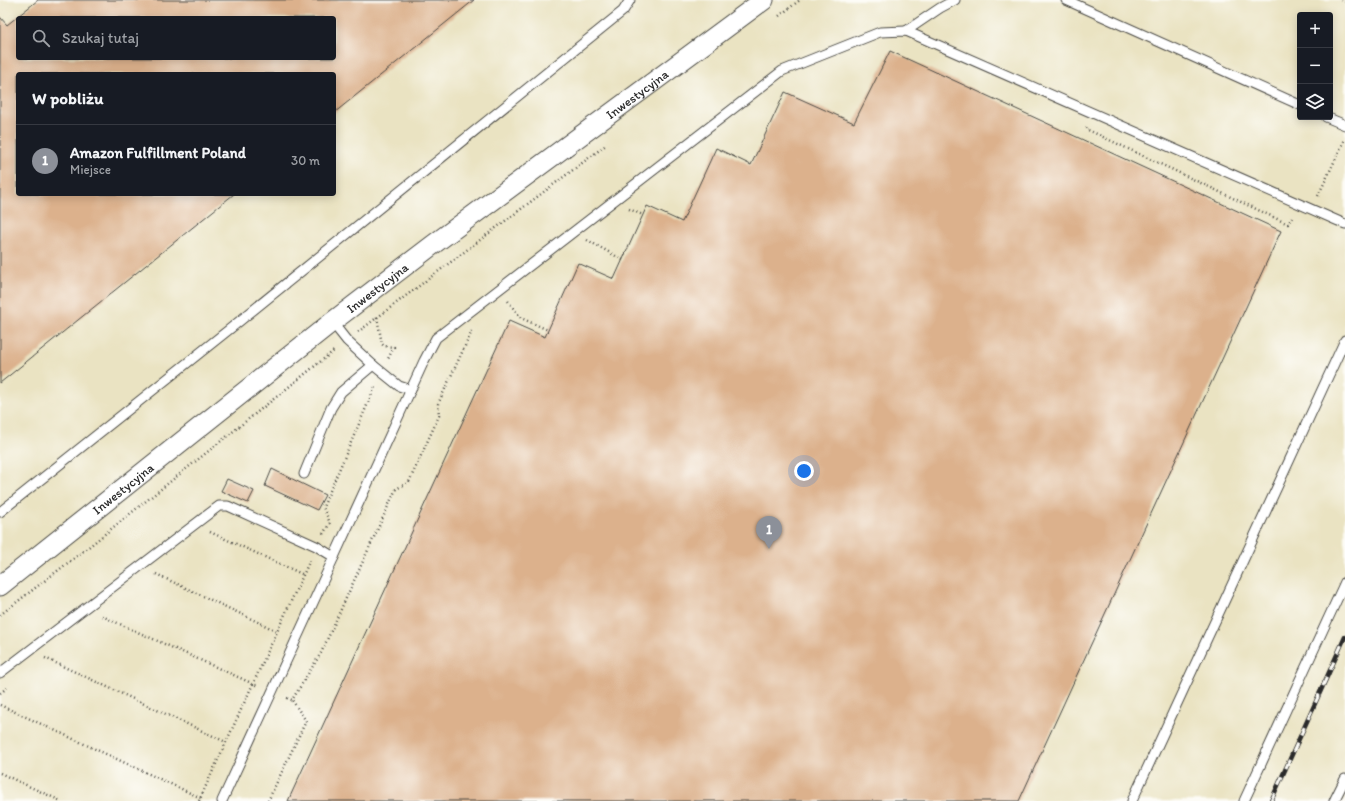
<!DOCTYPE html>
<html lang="pl">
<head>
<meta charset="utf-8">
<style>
  body { margin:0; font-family:Itim,sans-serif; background:#242831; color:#f1f3f6 }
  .controls { position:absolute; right:12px; top:12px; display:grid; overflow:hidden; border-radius:4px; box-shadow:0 2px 10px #0003 }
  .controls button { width:36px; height:36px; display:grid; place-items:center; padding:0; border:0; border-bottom:1px solid #363941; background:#171b24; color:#f1f3f6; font:20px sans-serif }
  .you { position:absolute; left:804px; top:471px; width:14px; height:14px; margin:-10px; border:3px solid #fff; border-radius:50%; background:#1a73e8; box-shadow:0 0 0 6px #1a73e833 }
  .badge { display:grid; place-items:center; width:26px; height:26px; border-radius:50%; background:#8c9099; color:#fff; font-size:13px; font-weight:700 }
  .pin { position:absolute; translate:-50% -33px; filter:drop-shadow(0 1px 2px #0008) }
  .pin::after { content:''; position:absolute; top:21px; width:14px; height:12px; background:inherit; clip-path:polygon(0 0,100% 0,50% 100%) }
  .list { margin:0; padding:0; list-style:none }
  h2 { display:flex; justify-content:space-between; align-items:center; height:52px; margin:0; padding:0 16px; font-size:17px }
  h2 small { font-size:13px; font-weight:400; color:#9ea1a6 }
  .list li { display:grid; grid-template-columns:26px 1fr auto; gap:12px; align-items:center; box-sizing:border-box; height:72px; padding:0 16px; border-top:1px solid #363941 }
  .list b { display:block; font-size:15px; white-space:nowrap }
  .list p { margin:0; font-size:13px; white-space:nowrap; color:#9ea1a6 }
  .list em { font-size:13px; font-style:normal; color:#9ea1a6 }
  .icon { flex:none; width:22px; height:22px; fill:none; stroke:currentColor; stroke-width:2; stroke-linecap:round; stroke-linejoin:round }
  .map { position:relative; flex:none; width:1345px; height:801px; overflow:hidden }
  .search { position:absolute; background:#171b24; box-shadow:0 2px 10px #0003; left:16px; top:16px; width:320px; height:44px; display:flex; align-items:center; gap:10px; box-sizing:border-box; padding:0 14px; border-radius:4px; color:#9ea1a6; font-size:15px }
  .panel { position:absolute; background:#171b24; box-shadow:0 2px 10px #0003; left:16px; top:72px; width:320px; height:124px; border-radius:4px }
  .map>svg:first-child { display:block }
</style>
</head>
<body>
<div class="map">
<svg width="1345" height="801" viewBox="0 0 1345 801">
  <rect width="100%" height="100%" fill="#fdfcf7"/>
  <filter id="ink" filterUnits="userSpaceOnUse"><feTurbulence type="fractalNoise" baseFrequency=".025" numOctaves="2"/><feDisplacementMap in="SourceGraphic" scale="8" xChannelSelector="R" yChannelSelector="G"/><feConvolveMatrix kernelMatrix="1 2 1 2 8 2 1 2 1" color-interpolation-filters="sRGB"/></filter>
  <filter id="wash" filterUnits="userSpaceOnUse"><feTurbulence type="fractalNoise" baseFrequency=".012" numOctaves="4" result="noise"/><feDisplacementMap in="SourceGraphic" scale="16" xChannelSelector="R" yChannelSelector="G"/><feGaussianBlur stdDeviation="0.9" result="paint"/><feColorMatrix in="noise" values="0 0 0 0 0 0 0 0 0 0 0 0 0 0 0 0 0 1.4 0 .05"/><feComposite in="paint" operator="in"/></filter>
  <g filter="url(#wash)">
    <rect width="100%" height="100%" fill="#eae3c2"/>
    <g id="blocks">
      <g fill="#dcb18c" fill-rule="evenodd">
        <path d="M 38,0 L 474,0 L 334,113 L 334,74 L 18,74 L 18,194 L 234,194 L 0,383 L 0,17 L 7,25 ZM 18,18 L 334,18 L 334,58 L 18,58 Z"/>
        <polygon points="890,51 1281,231 1019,801 288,801 509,321 545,337 578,263 614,279 647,206 682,222 716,148 751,165 785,92 854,123"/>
        <polygon points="272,469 325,495 317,510 265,486"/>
        <polygon points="227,479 254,491 248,503 221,491"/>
      </g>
    </g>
  </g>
  <g filter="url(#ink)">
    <use href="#blocks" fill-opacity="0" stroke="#484742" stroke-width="1"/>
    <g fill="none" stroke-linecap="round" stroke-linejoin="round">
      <g stroke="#484742" stroke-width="11">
        <g id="service">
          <polyline points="1066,0 1300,105"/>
          <polyline points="906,31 940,8 955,0"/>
          <polyline points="1326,117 1345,125"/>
          <polyline points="332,322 347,341 373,365 399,386 411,390"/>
          <polyline points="304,474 331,408 341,392 373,365"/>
          <polyline points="0,512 231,328 623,11 630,0"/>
          <polyline points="334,557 424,361 436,338 782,71 880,32 906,31 1345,224"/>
          <polyline points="0,673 219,506 228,506 316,546 334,557 222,801"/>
          <polyline points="1132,801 1345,340"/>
          <polyline points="1244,801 1345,582"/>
          <polyline points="1334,801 1345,779"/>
        </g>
      </g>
      <g stroke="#484742" stroke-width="21">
        <g id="minor">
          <path id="s1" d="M 0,586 L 332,322 L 434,244 L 764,0"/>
        </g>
      </g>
      <g stroke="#484742" stroke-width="2.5" stroke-dasharray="1 3" stroke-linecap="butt">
        <polyline points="1341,0 1345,2"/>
        <polyline points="779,16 800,0"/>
        <polyline points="1087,128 1086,129 1288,224 1292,217"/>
        <polyline points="1318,196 1345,139"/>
        <polyline points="629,209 643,215"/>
        <polyline points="587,240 623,260"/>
        <polyline points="508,301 521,318 548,330"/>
        <polyline points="377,317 382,344 384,346 394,347 388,359"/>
        <polyline points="358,332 606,145"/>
        <polyline points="210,532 302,574"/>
        <polyline points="323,534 330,523 323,507 375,387"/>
        <polyline points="156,574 277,631"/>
        <polyline points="0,615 86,549 335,350"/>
        <polyline points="102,616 258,686"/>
        <polyline points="45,658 226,742"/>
        <polyline points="0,693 7,688"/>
        <polyline points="287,698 292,700 321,653 396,489 409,482 439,416 438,404 472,331"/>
        <polyline points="0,705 201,798"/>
        <polyline points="0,773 61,801"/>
        <polyline points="199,801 310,560"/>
        <polyline points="268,801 306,721 292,700"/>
      </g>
      <use href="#service" stroke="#fff" stroke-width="9"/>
      <use href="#minor" stroke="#fff" stroke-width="19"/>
      <g stroke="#2b2b2b" stroke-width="4.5">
        <polyline id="rail" points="1271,801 1345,637"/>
      </g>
      <use href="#rail" stroke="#fdfcf7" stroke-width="3" stroke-dasharray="9" stroke-linecap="butt"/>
    </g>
  </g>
  <g text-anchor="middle" stroke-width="4" stroke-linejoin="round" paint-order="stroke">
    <g font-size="13" fill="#2b2b2b" stroke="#fdfcf7">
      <text dy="5" stroke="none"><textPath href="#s1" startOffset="805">Inwestycyjna</textPath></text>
      <text dy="5" stroke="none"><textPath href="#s1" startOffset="481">Inwestycyjna</textPath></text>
      <text dy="5" stroke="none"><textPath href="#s1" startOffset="157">Inwestycyjna</textPath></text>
    </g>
  </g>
</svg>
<div class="controls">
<button>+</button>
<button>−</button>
<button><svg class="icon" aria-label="layers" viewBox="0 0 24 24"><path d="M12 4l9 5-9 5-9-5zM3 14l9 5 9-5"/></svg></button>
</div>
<div class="you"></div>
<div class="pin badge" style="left:769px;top:549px">1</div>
<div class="search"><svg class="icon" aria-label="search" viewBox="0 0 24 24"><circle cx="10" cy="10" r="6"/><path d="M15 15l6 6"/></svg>Szukaj tutaj</div>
<section class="panel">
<h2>W pobliżu<small></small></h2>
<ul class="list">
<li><span class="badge">1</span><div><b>Amazon Fulfillment Poland</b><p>Miejsce</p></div><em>30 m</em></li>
</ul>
</section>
</div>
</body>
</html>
